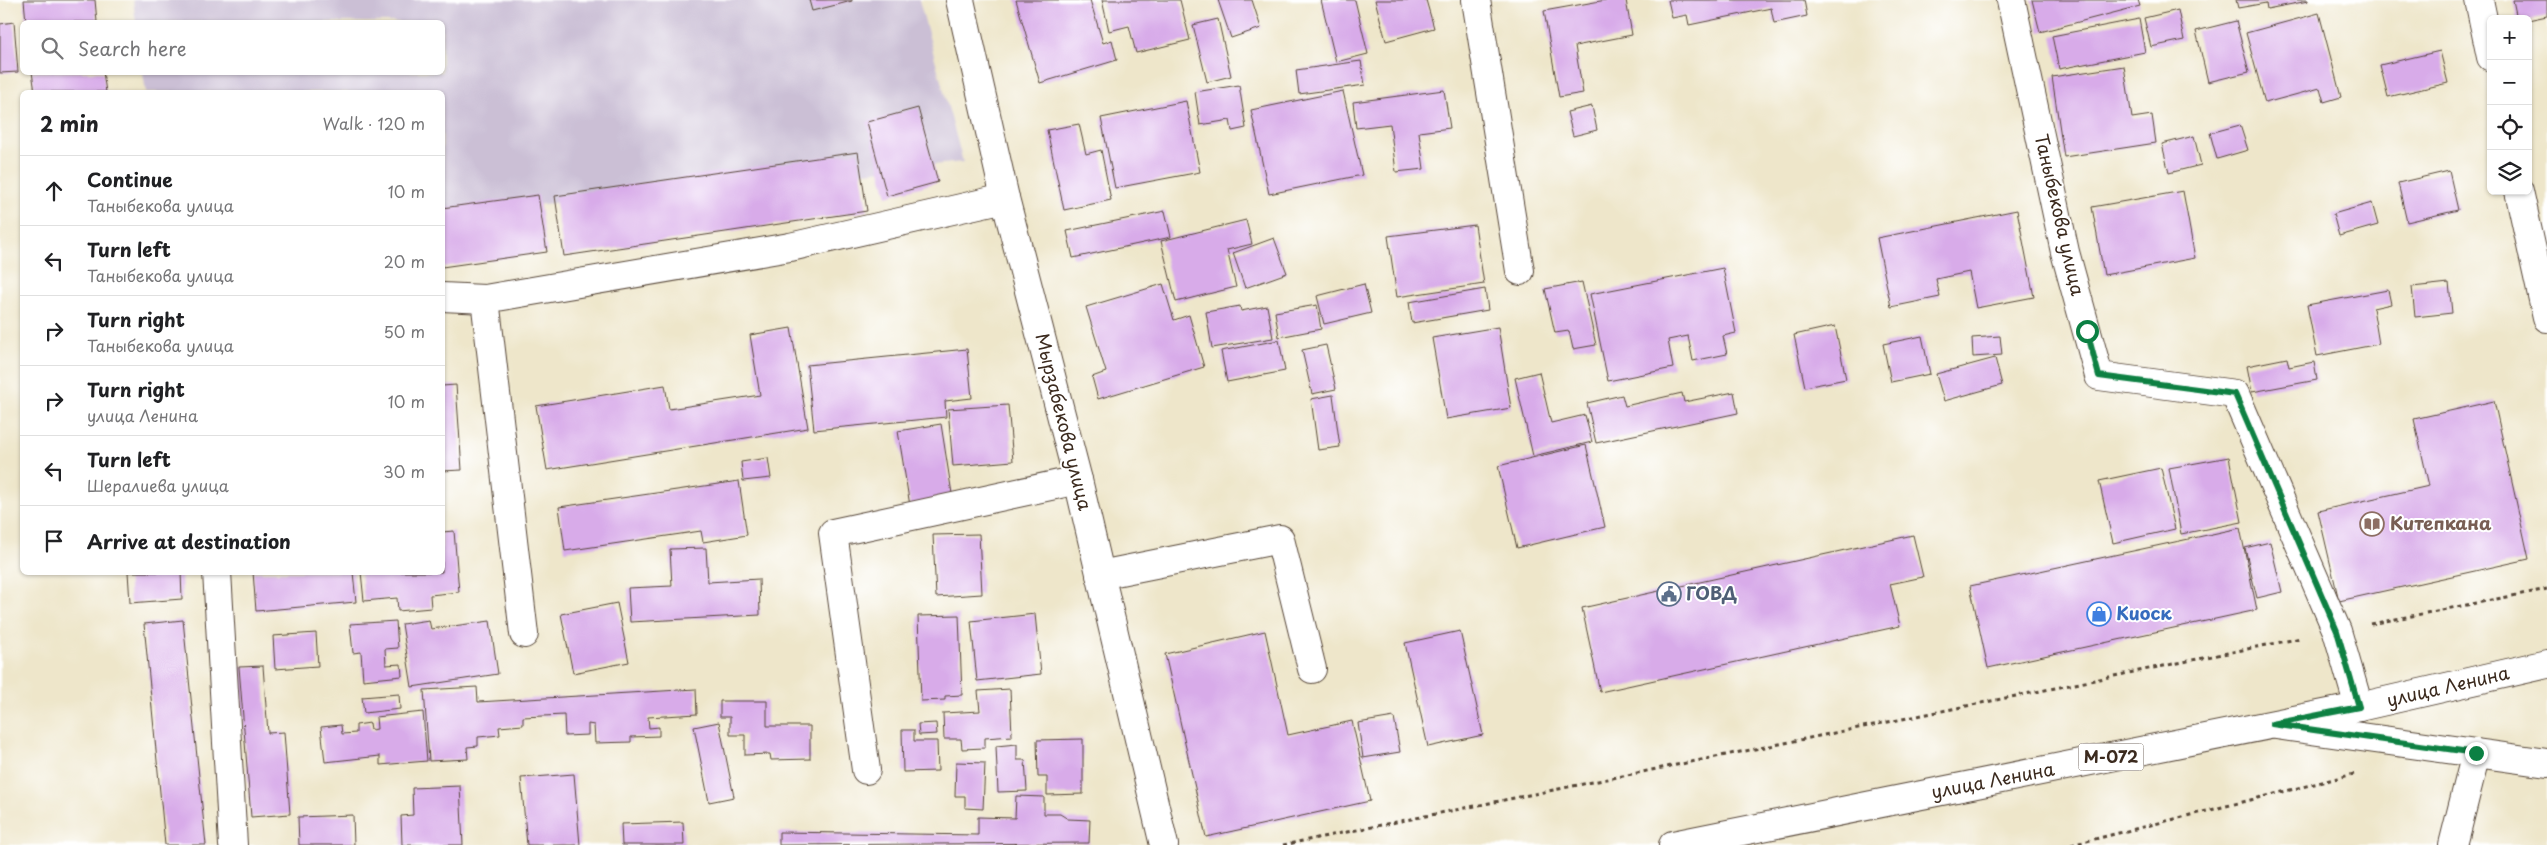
<!DOCTYPE html>
<html lang="en">
<head>
<meta charset="utf-8">
<style>
  body { margin:0; font-family:"Playpen Sans",sans-serif; background:#f2f2f2; color:#202124 }
  .controls { position:absolute; right:15px; top:15px; display:grid; overflow:hidden; border-radius:8px; box-shadow:0 1px 4px #0004 }
  .controls button { width:45px; height:45px; display:grid; place-items:center; padding:0; border:0; border-bottom:1px solid #e0e0e0; background:#fff; color:#202124; font:25px sans-serif }
  .stop { position:absolute; width:15px; height:15px; margin:-11px; border:4px solid #0b8043; border-radius:50%; background:#fff }
  .stop.end { background:#0b8043; border-color:#fff; box-shadow:0 1px 5px #0008 }
  .list { margin:0; padding:0; list-style:none }
  h2 { display:flex; justify-content:space-between; align-items:center; height:65px; margin:0; padding:0 20px; font-size:21px }
  h2 small { font-size:16px; font-weight:400; color:#757577 }
  .list li { display:grid; grid-template-columns:32px 1fr auto; gap:15px; align-items:center; box-sizing:border-box; height:70px; padding:0 20px; border-top:1px solid #e0e0e0 }
  .list b { display:block; font-size:19px; white-space:nowrap }
  .list p { margin:0; font-size:16px; white-space:nowrap; color:#757577 }
  .list em { font-size:16px; font-style:normal; color:#757577 }
  .icon { flex:none; width:28px; height:28px; fill:none; stroke:currentColor; stroke-width:2; stroke-linecap:round; stroke-linejoin:round }
  .map { position:relative; flex:none; width:2547px; height:845px; overflow:hidden }
  .search { position:absolute; background:#fff; box-shadow:0 1px 4px #0004; left:20px; top:20px; width:425px; height:55px; display:flex; align-items:center; gap:12px; box-sizing:border-box; padding:0 18px; border-radius:8px; color:#757577; font-size:19px }
  .panel { position:absolute; background:#fff; box-shadow:0 1px 4px #0004; left:20px; top:90px; width:425px; height:485px; border-radius:8px }
  .map>svg:first-child { display:block }
</style>
</head>
<body>
<div class="map">
<svg width="2547" height="845" viewBox="0 0 2547 845">
  <rect width="100%" height="100%" fill="#fff"/>
  <filter id="ink" filterUnits="userSpaceOnUse"><feTurbulence type="fractalNoise" baseFrequency=".02" numOctaves="2"/><feDisplacementMap in="SourceGraphic" scale="10" xChannelSelector="R" yChannelSelector="G"/><feConvolveMatrix kernelMatrix="1 2 1 2 8 2 1 2 1" color-interpolation-filters="sRGB"/></filter>
  <filter id="wash" filterUnits="userSpaceOnUse"><feTurbulence type="fractalNoise" baseFrequency=".0096" numOctaves="4" result="noise"/><feDisplacementMap in="SourceGraphic" scale="20" xChannelSelector="R" yChannelSelector="G"/><feGaussianBlur stdDeviation="1.12" result="paint"/><feColorMatrix in="noise" values="0 0 0 0 0 0 0 0 0 0 0 0 0 0 0 0 0 1.4 0 .05"/><feComposite in="paint" operator="in"/></filter>
  <g filter="url(#wash)">
    <rect width="100%" height="100%" fill="#eee6ca"/>
    <polygon fill="#cbbfd5" points="133,0 919,0 963,162 443,214 442,92 146,92 143,73 442,72 442,22 136,22"/>
    <g id="blocks">
      <g fill="#d8abe9">
        <polygon points="24,0 95,0 97,22 26,22"/>
        <polygon points="809,0 852,0 852,1 812,11"/>
        <polygon points="1016,0 1090,0 1103,43 1112,40 1117,60 1040,83"/>
        <polygon points="1102,0 1180,0 1190,40 1136,53 1129,26 1109,31"/>
        <polygon points="1218,0 1252,0 1261,28 1231,38"/>
        <polygon points="1321,0 1355,0 1368,54 1336,62"/>
        <polygon points="1375,0 1426,0 1434,28 1386,41"/>
        <polygon points="1606,0 1626,0 1632,35 1575,46 1583,93 1559,97 1544,11"/>
        <polygon points="1668,0 1804,0 1807,16 1774,23 1771,8 1689,25 1687,15 1672,18"/>
        <polygon points="2032,0 2138,0 2140,6 2040,32"/>
        <polygon points="2236,0 2308,0 2308,1 2267,9 2266,3 2238,8"/>
        <polygon points="2513,0 2547,0 2547,16 2528,20 2517,19"/>
        <polygon points="2178,10 2184,40 2151,47 2144,18"/>
        <polygon points="2319,13 2341,97 2324,102 2320,88 2265,103 2246,33"/>
        <polygon points="1218,19 1231,76 1207,82 1193,25"/>
        <polygon points="2139,19 2145,52 2059,69 2052,36"/>
        <polygon points="2236,21 2249,72 2208,82 2196,31"/>
        <polygon points="14,22 18,72 0,73 0,24"/>
        <polygon points="2440,51 2448,83 2388,97 2380,65"/>
        <polygon points="1361,61 1365,85 1299,94 1296,70"/>
        <polygon points="2124,66 2132,118 2152,115 2156,143 2064,157 2052,77"/>
        <polygon points="32,72 103,72 106,92 35,92"/>
        <polygon points="1239,85 1246,128 1232,131 1230,120 1200,125 1195,92"/>
        <polygon points="1444,90 1450,128 1419,132 1424,169 1396,172 1390,124 1356,128 1353,102"/>
        <polygon points="1343,91 1362,175 1269,194 1251,110"/>
        <polygon points="1186,101 1200,172 1115,188 1101,118"/>
        <polygon points="1592,106 1597,130 1573,136 1567,112"/>
        <polygon points="918,108 938,182 887,196 867,122"/>
        <polygon points="1079,124 1086,154 1101,150 1111,200 1064,210 1047,130"/>
        <polygon points="2240,125 2248,150 2217,159 2210,133"/>
        <polygon points="2194,136 2201,165 2169,173 2162,144"/>
        <polygon points="858,152 867,211 564,256 555,196"/>
        <polygon points="2449,171 2458,210 2407,222 2398,183"/>
        <polygon points="2183,191 2195,258 2104,275 2092,207"/>
        <polygon points="538,195 547,252 442,267 442,208"/>
        <polygon points="2372,203 2378,225 2339,236 2333,214"/>
        <polygon points="2017,210 2034,297 1976,308 1969,272 1936,279 1940,297 1891,307 1877,238"/>
        <polygon points="1165,211 1171,237 1073,258 1067,231"/>
        <polygon points="1246,220 1252,244 1227,250 1236,287 1176,302 1161,241"/>
        <polygon points="1475,225 1484,284 1397,297 1388,236"/>
        <polygon points="1274,238 1287,273 1245,288 1233,253"/>
        <polygon points="1723,268 1736,333 1723,336 1727,354 1693,361 1688,336 1668,340 1673,368 1608,381 1590,294"/>
        <polygon points="1582,282 1596,345 1573,349 1569,331 1555,333 1545,289"/>
        <polygon points="2449,283 2452,313 2415,317 2412,287"/>
        <polygon points="1163,284 1174,320 1189,315 1204,367 1098,399 1092,377 1106,372 1086,307"/>
        <polygon points="1364,284 1371,313 1324,324 1317,296"/>
        <polygon points="1485,289 1488,310 1412,323 1409,302"/>
        <polygon points="2388,290 2391,304 2373,308 2379,344 2317,356 2307,305"/>
        <polygon points="1317,305 1321,329 1279,337 1275,312"/>
        <polygon points="1240,306 1241,311 1267,306 1273,338 1212,348 1206,312"/>
        <polygon points="1835,326 1846,379 1805,387 1794,335"/>
        <polygon points="1498,327 1511,408 1446,419 1432,338"/>
        <polygon points="791,328 808,428 547,470 536,406 665,385 669,409 760,395 750,335"/>
        <polygon points="1922,336 1930,374 1891,382 1883,344"/>
        <polygon points="2000,336 2002,355 1973,357 1972,338"/>
        <polygon points="1279,340 1285,371 1227,382 1221,351"/>
        <polygon points="1326,345 1336,389 1312,394 1302,350"/>
        <polygon points="967,349 972,398 945,401 946,417 814,430 807,365"/>
        <polygon points="1995,358 2002,385 1944,401 1936,374"/>
        <polygon points="2287,358 2289,367 2314,362 2317,380 2252,392 2247,366"/>
        <polygon points="1539,372 1551,423 1585,415 1592,442 1533,456 1515,378"/>
        <polygon points="456,385 462,470 442,471 442,386"/>
        <polygon points="1734,392 1738,413 1596,443 1587,403 1622,395 1625,406 1682,393 1684,402"/>
        <polygon points="1333,395 1340,447 1318,450 1311,399"/>
        <polygon points="2494,401 2529,559 2339,601 2318,511 2429,486 2414,419"/>
        <polygon points="1008,405 1013,461 953,466 948,409"/>
        <polygon points="941,424 953,500 910,506 898,431"/>
        <polygon points="1586,445 1605,527 1517,548 1498,466"/>
        <polygon points="2229,457 2242,522 2181,534 2169,468"/>
        <polygon points="768,458 771,478 743,481 741,462"/>
        <polygon points="2161,468 2175,529 2113,543 2099,481"/>
        <polygon points="739,481 747,535 703,542 701,531 565,551 559,507"/>
        <polygon points="2240,528 2257,610 1988,668 1970,586"/>
        <polygon points="454,531 459,592 430,595 431,608 398,611 397,598 364,601 361,572 442,572 442,532"/>
        <polygon points="979,534 982,594 936,597 933,535"/>
        <polygon points="1913,535 1923,577 1890,584 1900,626 1600,692 1582,608"/>
        <polygon points="2270,542 2282,592 2257,598 2245,548"/>
        <polygon points="706,548 708,582 759,579 760,615 630,622 628,588 672,586 670,549"/>
        <polygon points="128,572 181,572 182,599 130,603"/>
        <polygon points="253,572 353,572 356,602 256,611"/>
        <polygon points="617,603 629,662 573,673 561,614"/>
        <polygon points="1035,614 1041,674 977,681 971,621"/>
        <polygon points="959,615 962,695 945,696 945,700 921,701 918,616"/>
        <polygon points="183,620 206,845 165,845 144,624"/>
        <polygon points="429,620 431,629 490,621 498,674 412,687 402,624"/>
        <polygon points="396,621 398,648 385,649 386,665 401,664 402,676 363,680 361,652 353,653 350,624"/>
        <polygon points="1265,631 1288,735 1352,721 1370,801 1206,837 1165,654"/>
        <polygon points="1460,631 1483,735 1428,747 1405,643"/>
        <polygon points="316,633 318,666 275,669 273,636"/>
        <polygon points="263,666 268,733 284,732 290,814 251,817 239,667"/>
        <polygon points="477,687 478,702 696,689 697,714 648,717 649,728 659,727 659,736 631,737 631,742 595,743 594,725 588,724 588,735 565,736 564,715 523,717 523,725 499,727 500,735 478,737 478,746 467,747 468,759 429,761 424,690"/>
        <polygon points="1010,689 1012,736 985,738 985,748 962,749 961,739 944,739 943,713 980,711 978,691"/>
        <polygon points="399,694 400,709 364,713 362,697"/>
        <polygon points="720,701 767,701 767,726 810,726 810,759 771,760 770,754 745,755 745,735 730,735 730,717 720,717"/>
        <polygon points="423,712 427,761 380,765 380,756 325,762 321,727 341,725 342,734 356,733 356,725 370,723 371,730 377,729 376,717"/>
        <polygon points="1394,717 1400,752 1363,758 1358,723"/>
        <polygon points="719,722 734,797 709,802 694,727"/>
        <polygon points="936,723 937,734 919,735 918,724"/>
        <polygon points="902,730 914,730 914,741 937,741 938,771 903,772"/>
        <polygon points="1083,739 1083,794 1047,795 1047,777 1038,777 1037,740"/>
        <polygon points="1017,744 1017,760 1025,760 1027,791 998,792 996,746"/>
        <polygon points="956,762 985,763 983,809 965,808 965,796 955,796"/>
        <polygon points="574,774 580,845 527,845 521,778"/>
        <polygon points="460,786 463,845 402,845 401,816 413,815 412,788"/>
        <polygon points="1016,796 1044,797 1044,814 1060,814 1068,819 1090,820 1089,843 779,845 779,832 978,835 978,817 1015,818"/>
        <polygon points="353,815 354,845 299,845 298,817"/>
        <polygon points="683,822 684,845 622,845 621,824"/>
      </g>
    </g>
  </g>
  <g filter="url(#ink)">
    <use href="#blocks" fill-opacity="0" stroke="#564638" stroke-width="1"/>
    <g fill="none" stroke-linecap="round" stroke-linejoin="round">
      <g stroke="#564638" stroke-width="30">
        <g id="minor">
          <polyline points="960,0 1005,198 1078,480 1164,845"/>
          <polyline points="1476,0 1520,271"/>
          <polyline points="2011,0 2065,252 2099,376 2235,394 2337,631 2359,707"/>
          <polyline points="2479,0 2491,57"/>
          <polyline points="2519,191 2547,318"/>
          <polyline points="442,297 485,299 790,247 1005,198"/>
          <polyline points="485,299 524,634"/>
          <polyline points="217,572 233,845"/>
          <polyline points="1100,575 1280,539 1312,669"/>
          <polyline points="2276,725 2547,763"/>
          <polyline points="866,770 833,533 1078,480"/>
          <polyline points="2453,845 2476,753"/>
        </g>
      </g>
      <g stroke="#564638" stroke-width="30">
        <polyline id="major" points="1673,845 2359,707 2547,664"/>
      </g>
      <g stroke="#564638" stroke-width="3" stroke-dasharray="4 4" stroke-linecap="butt">
        <polyline points="2371,624 2547,589"/>
        <polyline points="1283,845 2301,638"/>
        <polyline points="2071,845 2354,774"/>
      </g>
      <use href="#minor" stroke="#fff" stroke-width="28"/>
      <use href="#major" stroke="#fff" stroke-width="28"/>
    </g>
  </g>
  <g fill="none" stroke-linecap="round" stroke-linejoin="round" filter="url(#ink)">
    <polyline stroke="#0b8043" stroke-width="6" points="2087,331 2099,376 2235,394 2337,631 2359,707 2272,724 2476,753"/>
  </g>
  <defs>
    <g id="library-ring" transform="scale(1.25)"><circle r="9.5" fill="#fff" stroke="#8d6e63" stroke-width="1.5"/><path d="M-6-4Q-3-5.5-.7-3.5V5Q-3 3-6 4ZM6-4Q3-5.5 .7-3.5V5Q3 3 6 4Z" fill="#8d6e63"/></g>
    <g id="civic-ring" transform="scale(1.25)"><circle r="9.5" fill="#fff" stroke="#5c6f8a" stroke-width="1.5"/><path d="M-.6-6.5H3V-4.5H.6V-3L4-1V1h2V6H-6V1h2V-1L-.6-3ZM-1.2 2.5V6h2.4V2.5Z" fill="#5c6f8a"/></g>
    <g id="shop-ring" transform="scale(1.25)"><circle r="9.5" fill="#fff" stroke="#3f7fe0" stroke-width="1.5"/><path d="M-5-2.5h2.3a2.7 3.5 0 0 1 5.4 0H5L5.5 6h-11ZM-1.5-2.5h3a1.5 2.3 0 0 0-3 0Z" fill="#3f7fe0"/></g>
  </defs>
  <g fill-rule="evenodd">
    <use href="#library-ring" x="2372" y="524"/>
    <use href="#civic-ring" x="1669" y="594"/>
    <use href="#shop-ring" x="2099" y="614"/>
  </g>
  <g text-anchor="middle" stroke-width="4" stroke-linejoin="round" paint-order="stroke">
    <rect fill="#fff" stroke="#766a62" stroke-width="1" x="2078.5" y="743.5" width="65" height="27" rx="4"/>
    <g font-size="16" font-weight="bold" fill="#3b2a1e">
      <text x="2111" y="763">М-072</text>
    </g>
    <g font-size="18" fill="#3b2a1e" stroke="#fff">
      <text transform="translate(2059 215) rotate(77)" y="6">Таныбекова улица</text>
      <text transform="translate(1063 422) rotate(76)" y="6">Мырзабекова улица</text>
      <text transform="translate(2448 687) rotate(-13)" y="6">улица Ленина</text>
      <text transform="translate(1993 781) rotate(-11)" y="6">улица Ленина</text>
    </g>
    <g font-size="18" font-weight="bold" fill="#785e54" stroke="#fff" text-anchor="start">
      <text x="2390" y="530">Китепкана</text>
    </g>
    <g font-size="18" font-weight="bold" fill="#4e5e75" stroke="#fff" text-anchor="start">
      <text x="1686" y="600">ГОВД</text>
    </g>
    <g font-size="18" font-weight="bold" fill="#366cbe" stroke="#fff" text-anchor="start">
      <text x="2116" y="620">Киоск</text>
    </g>
  </g>
</svg>
<div class="controls">
<button>+</button>
<button>−</button>
<button><svg class="icon" aria-label="locate" viewBox="0 0 24 24"><circle cx="12" cy="12" r="6"/><path d="M12 2v4M12 18v4M2 12h4M18 12h4"/></svg></button>
<button><svg class="icon" aria-label="layers" viewBox="0 0 24 24"><path d="M12 4l9 5-9 5-9-5zM3 14l9 5 9-5"/></svg></button>
</div>
<div class="stop" style="left:2087px;top:331px"></div>
<div class="stop end" style="left:2476px;top:753px"></div>
<div class="search"><svg class="icon" aria-label="search" viewBox="0 0 24 24"><circle cx="10" cy="10" r="6"/><path d="M15 15l6 6"/></svg>Search here</div>
<section class="panel">
<h2>2 min<small>Walk · 120 m</small></h2>
<ul class="list">
<li><svg class="icon" aria-label="ahead" viewBox="0 0 24 24"><path d="M12 20V5M6 11l6-6 6 6"/></svg><div><b>Continue</b><p>Таныбекова улица</p></div><em>10 m</em></li>
<li><svg class="icon" aria-label="left" viewBox="0 0 24 24"><path d="M17 20v-9H6M10 6l-5 5 5 5"/></svg><div><b>Turn left</b><p>Таныбекова улица</p></div><em>20 m</em></li>
<li><svg class="icon" aria-label="right" viewBox="0 0 24 24"><path d="M7 20v-9h11M14 6l5 5-5 5"/></svg><div><b>Turn right</b><p>Таныбекова улица</p></div><em>50 m</em></li>
<li><svg class="icon" aria-label="right" viewBox="0 0 24 24"><path d="M7 20v-9h11M14 6l5 5-5 5"/></svg><div><b>Turn right</b><p>улица Ленина</p></div><em>10 m</em></li>
<li><svg class="icon" aria-label="left" viewBox="0 0 24 24"><path d="M17 20v-9H6M10 6l-5 5 5 5"/></svg><div><b>Turn left</b><p>Шералиева улица</p></div><em>30 m</em></li>
<li><svg class="icon" aria-label="arrive" viewBox="0 0 24 24"><path d="M6 21V4h12l-3 4 3 4H6"/></svg><div><b>Arrive at destination</b></div></li>
</ul>
</section>
</div>
</body>
</html>
